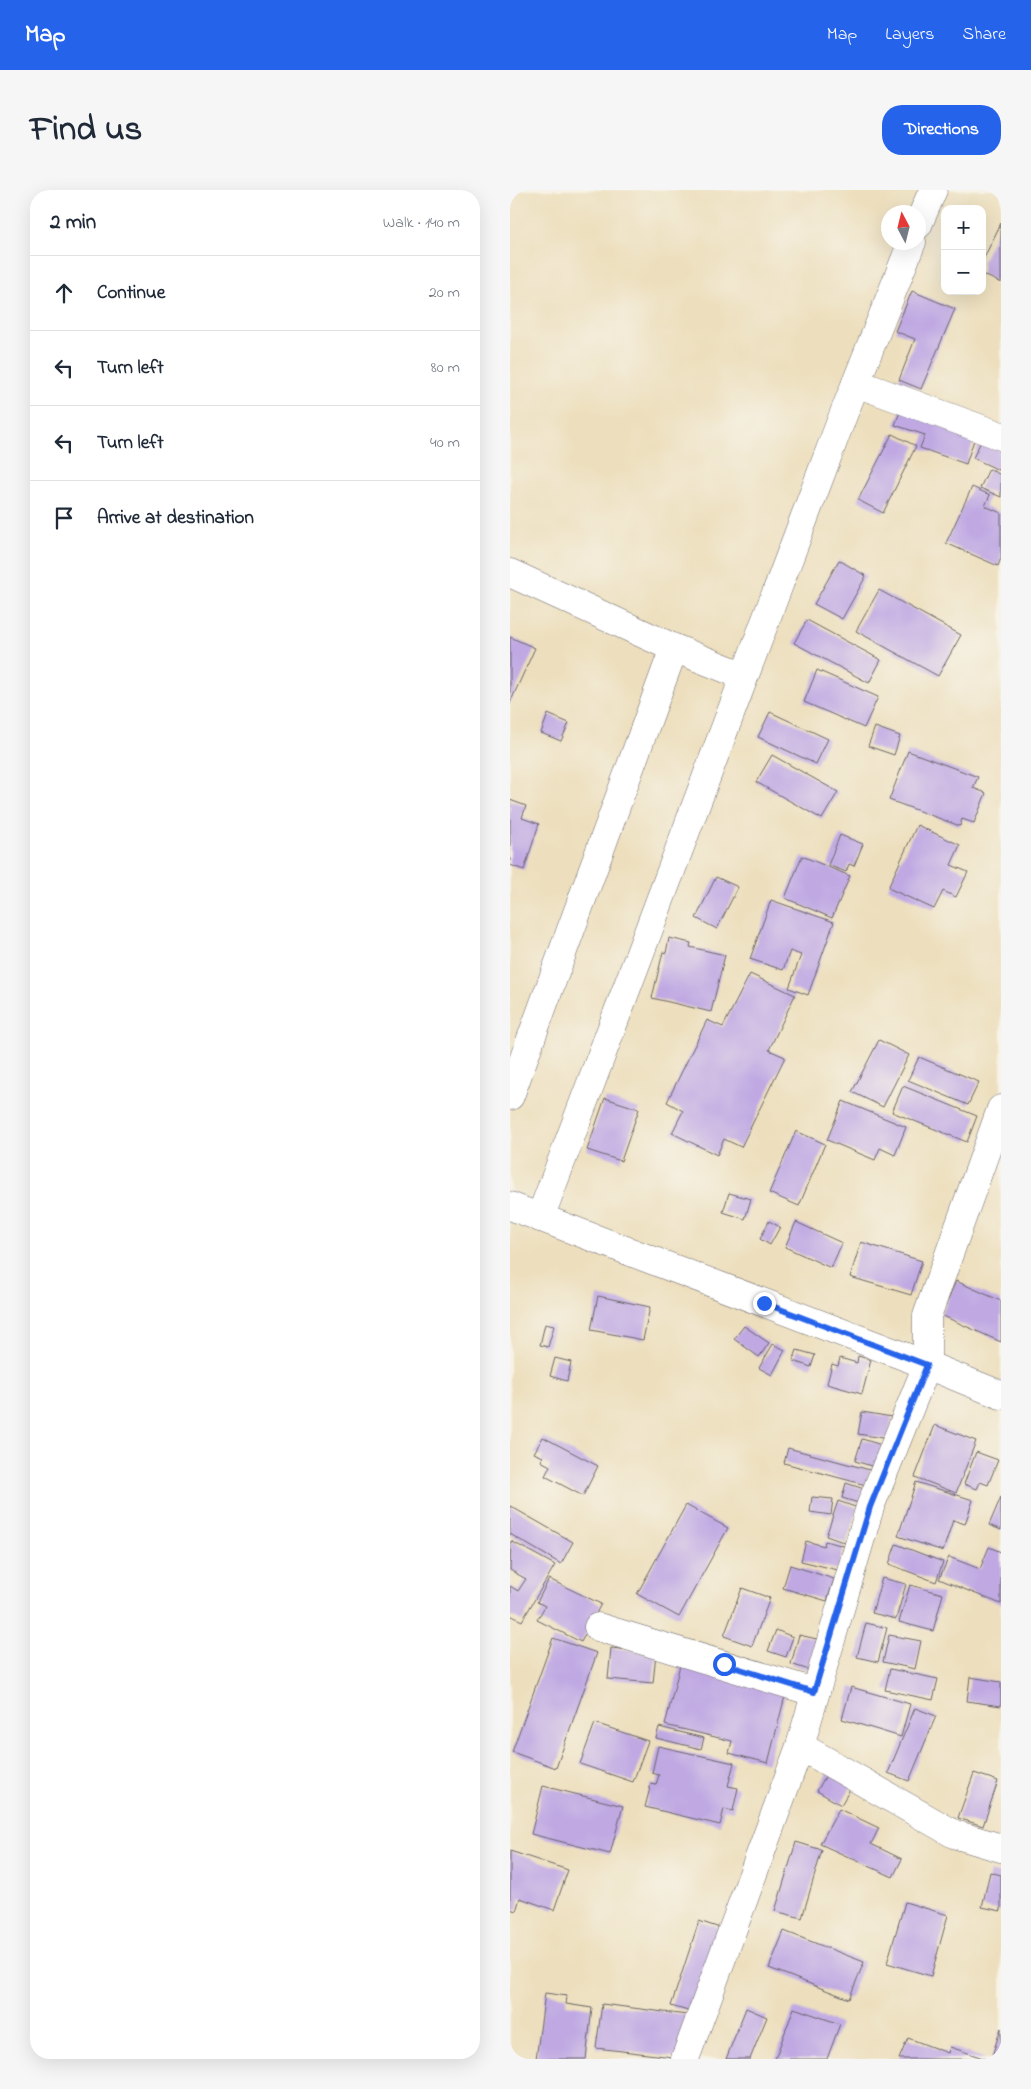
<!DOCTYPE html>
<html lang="en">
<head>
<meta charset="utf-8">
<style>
  body { margin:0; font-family:"Indie Flower",sans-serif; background:#f6f6f7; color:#1f2937 }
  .controls { position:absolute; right:15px; top:15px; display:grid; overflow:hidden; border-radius:10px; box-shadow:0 5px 20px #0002 }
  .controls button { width:45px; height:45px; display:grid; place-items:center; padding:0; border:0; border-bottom:1px solid #e0e1e3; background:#fff; color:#1f2937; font:25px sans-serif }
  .compass { position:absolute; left:371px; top:15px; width:45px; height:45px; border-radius:50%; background:#fff; box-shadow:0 5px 20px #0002; rotate:353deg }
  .stop { position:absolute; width:15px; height:15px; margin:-11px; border:4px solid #2563eb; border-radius:50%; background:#fff }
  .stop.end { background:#2563eb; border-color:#fff; box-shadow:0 1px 5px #0008 }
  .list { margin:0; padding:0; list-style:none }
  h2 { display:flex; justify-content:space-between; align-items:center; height:65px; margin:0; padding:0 20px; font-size:21px }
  h2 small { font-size:16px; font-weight:400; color:#747a83 }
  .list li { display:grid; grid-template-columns:32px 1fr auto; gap:15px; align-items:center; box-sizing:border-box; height:75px; padding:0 20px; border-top:1px solid #e0e1e3 }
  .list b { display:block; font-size:19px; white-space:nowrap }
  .list em { font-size:16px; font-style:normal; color:#747a83 }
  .icon { flex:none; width:28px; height:28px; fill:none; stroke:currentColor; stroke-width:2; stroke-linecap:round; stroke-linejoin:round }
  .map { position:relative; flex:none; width:491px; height:1869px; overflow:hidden; border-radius:20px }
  header { display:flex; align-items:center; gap:30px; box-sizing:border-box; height:70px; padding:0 25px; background:#2563eb; color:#fff }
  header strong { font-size:24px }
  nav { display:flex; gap:28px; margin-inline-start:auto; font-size:18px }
  .intro { display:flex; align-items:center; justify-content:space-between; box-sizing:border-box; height:120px; padding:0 30px }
  h1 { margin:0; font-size:35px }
  .button { padding:12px 22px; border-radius:20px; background:#2563eb; color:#fff; font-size:18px; font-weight:700 }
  main { display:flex; gap:30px; padding:0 30px }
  aside { flex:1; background:#fff; border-radius:20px; box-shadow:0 5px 20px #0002 }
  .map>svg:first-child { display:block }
</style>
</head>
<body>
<header>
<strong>Map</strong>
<nav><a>Map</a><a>Layers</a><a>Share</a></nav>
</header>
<div class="intro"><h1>Find us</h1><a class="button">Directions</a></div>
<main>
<aside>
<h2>2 min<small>Walk · 140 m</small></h2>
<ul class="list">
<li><svg class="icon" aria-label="ahead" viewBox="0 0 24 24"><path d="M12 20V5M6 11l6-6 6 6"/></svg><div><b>Continue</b></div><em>20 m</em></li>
<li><svg class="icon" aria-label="left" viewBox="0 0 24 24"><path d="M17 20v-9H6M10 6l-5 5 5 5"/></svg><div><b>Turn left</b></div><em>80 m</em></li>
<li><svg class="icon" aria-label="left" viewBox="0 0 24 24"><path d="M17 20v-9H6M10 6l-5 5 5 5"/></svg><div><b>Turn left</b></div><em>40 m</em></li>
<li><svg class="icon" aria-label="arrive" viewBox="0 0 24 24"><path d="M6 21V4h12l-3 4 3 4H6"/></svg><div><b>Arrive at destination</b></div></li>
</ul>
</aside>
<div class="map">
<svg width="491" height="1869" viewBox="0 0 491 1869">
  <rect width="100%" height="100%" fill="#f7f3e8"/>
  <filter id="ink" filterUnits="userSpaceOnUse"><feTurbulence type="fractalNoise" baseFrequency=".02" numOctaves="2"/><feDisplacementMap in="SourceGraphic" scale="10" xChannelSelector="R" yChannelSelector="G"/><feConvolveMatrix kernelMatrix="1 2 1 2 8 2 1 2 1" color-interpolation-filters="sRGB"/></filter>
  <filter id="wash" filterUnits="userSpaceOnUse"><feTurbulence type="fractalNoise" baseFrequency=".0096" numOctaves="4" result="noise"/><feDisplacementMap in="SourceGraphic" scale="20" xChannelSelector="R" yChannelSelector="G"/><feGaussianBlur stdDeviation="1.12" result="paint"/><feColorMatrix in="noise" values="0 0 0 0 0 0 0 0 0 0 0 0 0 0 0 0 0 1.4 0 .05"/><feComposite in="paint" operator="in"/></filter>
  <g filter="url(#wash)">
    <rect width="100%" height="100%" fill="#eddfbd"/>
    <g id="blocks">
      <g fill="#c0a9e3">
        <polygon points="491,33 491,93 472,84 472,72"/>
        <polygon points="402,101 445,119 411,199 389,190 405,149 385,141"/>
        <polygon points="391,219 466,244 456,274 410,258 415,245 385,235"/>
        <polygon points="382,244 406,256 373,323 348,310"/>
        <polygon points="472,249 491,257 491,281 463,268"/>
        <polygon points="479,279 491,285 491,307 470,298"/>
        <polygon points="462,297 480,305 475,316 491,323 491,368 488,376 436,353"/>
        <polygon points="329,370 356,386 332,429 304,414"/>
        <polygon points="369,400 451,445 428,486 346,441"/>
        <polygon points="297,430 371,470 359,493 284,453"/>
        <polygon points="0,447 25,458 0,513"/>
        <polygon points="307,480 368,507 354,538 294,512"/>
        <polygon points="260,522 318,549 306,574 248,547"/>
        <polygon points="38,524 59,533 51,551 31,543"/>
        <polygon points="365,537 390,546 384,565 358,556"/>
        <polygon points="398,561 468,587 463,598 476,603 464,633 452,629 450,636 379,610"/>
        <polygon points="262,565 328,602 312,629 246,592"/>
        <polygon points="0,610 16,616 12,628 29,634 14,680 0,675"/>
        <polygon points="407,635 450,655 441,675 458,682 446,707 433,701 424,719 378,698"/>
        <polygon points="330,645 353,654 344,676 339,674 336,682 318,675"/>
        <polygon points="292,666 340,686 322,728 275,708"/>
        <polygon points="206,687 228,697 207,739 186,728"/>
        <polygon points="261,710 324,732 298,805 279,798 291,765 280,761 273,780 240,769"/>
        <polygon points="159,748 181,753 180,757 215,765 201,822 142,808 153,762 156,763"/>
        <polygon points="240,784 285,805 259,860 275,867 231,957 214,949 207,965 162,943 173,921 157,912 197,830 213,837"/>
        <polygon points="369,850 399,865 373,917 342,902"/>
        <polygon points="409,867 469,892 458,915 398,890"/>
        <polygon points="393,896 467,926 457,952 382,922"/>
        <polygon points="95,908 129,919 111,971 77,960"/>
        <polygon points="333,911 396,937 385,965 370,958 365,970 317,950"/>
        <polygon points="286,941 315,954 289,1016 259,1003"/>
        <polygon points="219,1003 241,1009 235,1029 213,1022"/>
        <polygon points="259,1031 270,1037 260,1055 250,1049"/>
        <polygon points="286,1032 332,1053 321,1078 275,1057"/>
        <polygon points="351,1052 412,1071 401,1105 340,1087"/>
        <polygon points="446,1091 491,1111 491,1152 431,1125"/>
        <polygon points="88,1106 140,1117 133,1150 81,1140"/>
        <polygon points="35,1134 44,1136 38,1157 30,1155"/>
        <polygon points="234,1136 259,1153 249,1167 224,1149"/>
        <polygon points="263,1154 275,1160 262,1185 249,1178"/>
        <polygon points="287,1160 305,1165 301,1177 283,1171"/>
        <polygon points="348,1166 361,1170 352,1204 317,1194 322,1174 328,1176 330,1168 347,1173"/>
        <polygon points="45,1168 61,1172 57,1191 40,1186"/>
        <polygon points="352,1222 382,1227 378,1249 348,1244"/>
        <polygon points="425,1235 466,1251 446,1303 405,1287"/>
        <polygon points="33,1247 88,1276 73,1306 35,1286 40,1276 31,1271 33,1267 24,1263"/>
        <polygon points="352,1249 375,1256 368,1278 345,1271"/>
        <polygon points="278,1258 360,1280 356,1295 274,1273"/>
        <polygon points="466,1262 488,1270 478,1295 470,1292 467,1299 454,1294"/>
        <polygon points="406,1292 463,1310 455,1334 443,1330 433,1361 388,1346"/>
        <polygon points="336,1293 357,1300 352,1314 332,1308"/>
        <polygon points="302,1307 323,1309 321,1325 300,1322"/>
        <polygon points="491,1307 491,1340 479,1335"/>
        <polygon points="328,1311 348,1318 336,1353 316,1346"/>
        <polygon points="176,1315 218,1338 169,1427 127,1404"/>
        <polygon points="0,1316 63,1352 51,1374 0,1344"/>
        <polygon points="1,1351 45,1375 12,1431 0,1425 0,1396 8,1401 16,1389 0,1380"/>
        <polygon points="296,1351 314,1356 315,1351 334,1356 328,1380 291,1371"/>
        <polygon points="386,1354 433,1372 426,1392 379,1374"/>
        <polygon points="479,1357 491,1362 491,1414 429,1389 439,1367 470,1379"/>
        <polygon points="280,1375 324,1389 317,1411 273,1398"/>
        <polygon points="372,1388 396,1394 386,1429 362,1423"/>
        <polygon points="39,1389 91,1414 71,1452 27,1430 35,1416 27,1412"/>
        <polygon points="400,1395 433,1404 423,1441 389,1432"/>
        <polygon points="232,1398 260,1408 242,1456 214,1446"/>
        <polygon points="356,1433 377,1438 368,1472 347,1467"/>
        <polygon points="266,1440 283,1447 276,1467 258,1461"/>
        <polygon points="289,1445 307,1449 299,1480 281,1474"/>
        <polygon points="379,1445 411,1451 405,1479 373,1472"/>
        <polygon points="43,1448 87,1463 46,1578 2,1562"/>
        <polygon points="101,1458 146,1463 143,1493 98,1489"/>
        <polygon points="170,1475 276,1502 258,1573 219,1563 222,1551 155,1535"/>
        <polygon points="380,1479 428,1489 423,1510 375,1500"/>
        <polygon points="460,1487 491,1492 491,1516 457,1511"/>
        <polygon points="341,1497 400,1514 391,1547 332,1529"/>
        <polygon points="405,1518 426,1526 399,1591 378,1583"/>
        <polygon points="85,1533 138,1551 123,1592 70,1574"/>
        <polygon points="149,1537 194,1548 191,1559 146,1548"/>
        <polygon points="148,1556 224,1573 218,1596 228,1598 223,1621 214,1619 210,1635 135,1617 141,1594 146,1595 149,1585 142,1583"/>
        <polygon points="319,1580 343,1594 331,1615 307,1601"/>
        <polygon points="464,1583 488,1591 473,1636 448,1628"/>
        <polygon points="33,1596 113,1616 100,1664 21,1644"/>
        <polygon points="329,1619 369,1638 361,1654 392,1669 383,1687 310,1654"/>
        <polygon points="286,1652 312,1660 292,1728 265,1721"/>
        <polygon points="0,1661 58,1680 44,1720 10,1708 6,1721 0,1719"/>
        <polygon points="480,1682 491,1685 491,1721 472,1717"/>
        <polygon points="395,1712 438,1725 421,1786 377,1773"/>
        <polygon points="189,1731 216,1740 188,1824 161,1816"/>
        <polygon points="274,1741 354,1772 339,1809 259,1778"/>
        <polygon points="35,1803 57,1806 56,1814 82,1818 76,1869 26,1869"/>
        <polygon points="92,1814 177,1825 172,1868 86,1858"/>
        <polygon points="236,1818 257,1827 240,1869 216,1869"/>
        <polygon points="284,1818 330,1834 317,1869 265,1869"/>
        <polygon points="491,1838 491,1869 481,1869"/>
        <polygon points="398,1848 438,1863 440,1857 476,1869 389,1869"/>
      </g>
    </g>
  </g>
  <g filter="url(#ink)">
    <use href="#blocks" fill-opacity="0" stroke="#696468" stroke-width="1"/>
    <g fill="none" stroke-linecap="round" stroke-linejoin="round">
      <g stroke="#696468" stroke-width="29">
        <g id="minor">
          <polyline points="408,35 423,0"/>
          <polyline points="346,193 491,246"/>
          <polyline points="0,383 164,458 0,906"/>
          <polyline points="164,458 234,486"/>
          <polyline points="0,1016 417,1175 491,1205"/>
          <polyline points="30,1028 332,228 402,52"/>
          <polyline points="88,1437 304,1502"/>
          <polyline points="290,1556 444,1644 491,1658"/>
          <polyline points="175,1869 290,1556 360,1317 417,1175 417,1126 491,919"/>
        </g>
      </g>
      <use href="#minor" stroke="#fff" stroke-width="28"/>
    </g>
  </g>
  <g fill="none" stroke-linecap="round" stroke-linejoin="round" filter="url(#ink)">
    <polyline stroke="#2563eb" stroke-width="6" points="214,1474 304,1502 360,1317 417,1175 254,1113"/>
  </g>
</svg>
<div class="controls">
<button>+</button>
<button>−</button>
</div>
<svg class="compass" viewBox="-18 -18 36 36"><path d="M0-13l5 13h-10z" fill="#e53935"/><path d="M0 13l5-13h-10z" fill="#747a83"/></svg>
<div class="stop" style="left:214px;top:1474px"></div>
<div class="stop end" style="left:254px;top:1113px"></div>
</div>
</main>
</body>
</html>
